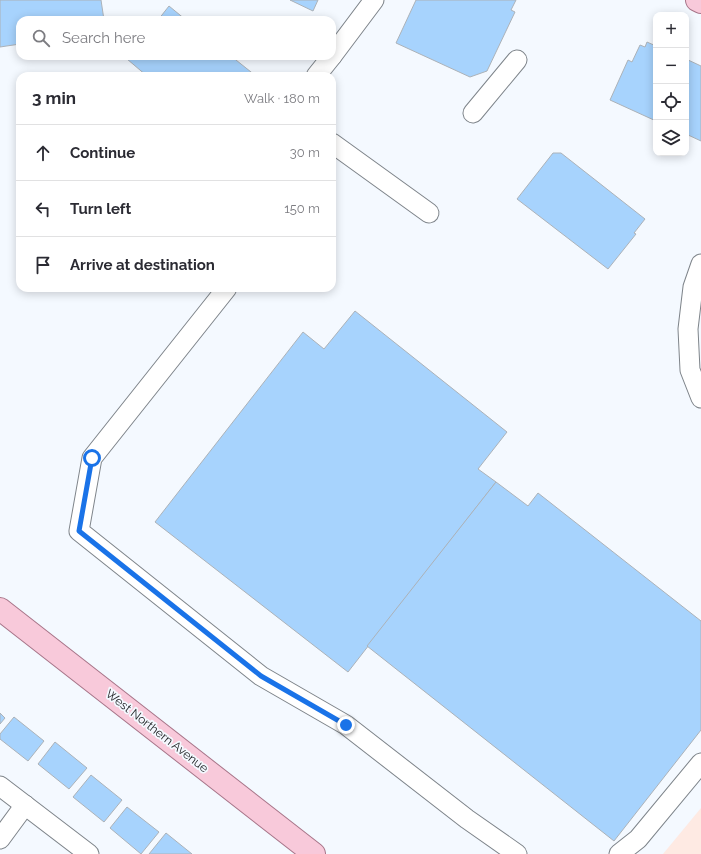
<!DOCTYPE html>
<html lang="en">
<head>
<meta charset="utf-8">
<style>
  body { margin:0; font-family:Raleway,sans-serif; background:#f7f7f7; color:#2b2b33 }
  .controls { position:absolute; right:12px; top:12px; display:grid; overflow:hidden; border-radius:8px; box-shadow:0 2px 10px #0003 }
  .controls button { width:36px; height:36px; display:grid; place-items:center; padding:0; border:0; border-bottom:1px solid #e1e1e2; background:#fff; color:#2b2b33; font:20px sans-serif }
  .stop { position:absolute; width:12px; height:12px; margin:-9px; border:3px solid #1a73e8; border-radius:50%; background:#fff }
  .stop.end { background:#1a73e8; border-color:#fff; box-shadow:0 1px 4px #0008 }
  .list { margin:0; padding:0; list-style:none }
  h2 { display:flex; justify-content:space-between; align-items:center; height:52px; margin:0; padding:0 16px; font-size:17px }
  h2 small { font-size:13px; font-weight:400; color:#7c7c81 }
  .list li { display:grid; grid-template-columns:26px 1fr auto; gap:12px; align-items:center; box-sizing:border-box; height:56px; padding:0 16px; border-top:1px solid #e1e1e2 }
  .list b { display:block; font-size:15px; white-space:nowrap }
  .list em { font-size:13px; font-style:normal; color:#7c7c81 }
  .icon { flex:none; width:22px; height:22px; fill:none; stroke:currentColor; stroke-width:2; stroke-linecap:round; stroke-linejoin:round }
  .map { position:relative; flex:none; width:701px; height:854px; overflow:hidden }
  .search { position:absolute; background:#fff; box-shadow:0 2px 10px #0003; left:16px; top:16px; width:320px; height:44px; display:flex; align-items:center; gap:10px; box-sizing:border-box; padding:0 14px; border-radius:12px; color:#7c7c81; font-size:15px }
  .panel { position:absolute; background:#fff; box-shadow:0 2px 10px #0003; left:16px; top:72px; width:320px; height:220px; border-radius:12px }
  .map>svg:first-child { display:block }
</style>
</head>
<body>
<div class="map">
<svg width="701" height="854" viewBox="0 0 701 854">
  <rect width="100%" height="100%" fill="#f4f9ff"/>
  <polygon fill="#feeae3" points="701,808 701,854 663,854"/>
  <g fill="#a7d3fd" stroke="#acb2b8">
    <polygon points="0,0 101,0 104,20 20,20 20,44 0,47"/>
    <polygon points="290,0 318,0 313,11"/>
    <polygon points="416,0 516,0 511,10 515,12 487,71 470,77 396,43"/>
    <polygon points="169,6 186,20 158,20"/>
    <polygon points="647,42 656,46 656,121 610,100 628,60 632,62 640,45 645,47"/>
    <polygon points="129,56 231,56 256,76 147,76 127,59"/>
    <polygon points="686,59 701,66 701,141 686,134"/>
    <polygon points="553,153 561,153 645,219 634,233 636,234 608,269 517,199"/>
    <polygon points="355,311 507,432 478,469 496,482 348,672 155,522 303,332 324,349"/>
    <polygon points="496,482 528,506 538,493 701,621 701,730 614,841 367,646"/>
    <polygon points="0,713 5,718 0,724"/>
    <polygon points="14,717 44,741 28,761 0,739 0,734"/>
    <polygon points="55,742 87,768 69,789 38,764"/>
    <polygon points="91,775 122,800 104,822 73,797"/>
    <polygon points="127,807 159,832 141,854 110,828"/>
    <polygon points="166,833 192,854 149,854"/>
  </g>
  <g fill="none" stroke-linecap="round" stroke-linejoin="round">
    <g stroke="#7e848a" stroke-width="21">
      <g id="minor">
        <polyline points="332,56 374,0"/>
        <polyline points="316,76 332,56"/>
        <polyline points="473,113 517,60"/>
        <polyline points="332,143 429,213"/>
        <polyline points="701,264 693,287 688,329 690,370 701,398"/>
        <polyline points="227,288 92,458 79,531 261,676 346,725 467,819 517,854"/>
        <polyline points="0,786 89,854"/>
        <polyline points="0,839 25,805"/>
        <polyline points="619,854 638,839 701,763"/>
      </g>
    </g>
    <g stroke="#a8768a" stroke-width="24">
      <g id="major">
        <polyline points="697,0 701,2"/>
        <polyline points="0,609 314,854"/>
      </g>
    </g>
    <use href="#minor" stroke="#fff" stroke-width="19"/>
    <use href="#major" stroke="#f8c9da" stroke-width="22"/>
  </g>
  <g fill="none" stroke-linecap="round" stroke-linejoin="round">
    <polyline stroke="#1a73e8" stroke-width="5" points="92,458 79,531 261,676 346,725"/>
  </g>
  <g text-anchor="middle" stroke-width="3.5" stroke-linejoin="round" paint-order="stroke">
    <g font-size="12" fill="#1e2023" stroke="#f4f9ff">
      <text transform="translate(157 731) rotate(38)" y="4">West Northern Avenue</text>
    </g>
  </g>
</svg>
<div class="controls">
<button>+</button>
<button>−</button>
<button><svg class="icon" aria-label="locate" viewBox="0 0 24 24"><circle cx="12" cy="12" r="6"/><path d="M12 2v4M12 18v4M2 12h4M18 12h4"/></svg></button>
<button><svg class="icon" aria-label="layers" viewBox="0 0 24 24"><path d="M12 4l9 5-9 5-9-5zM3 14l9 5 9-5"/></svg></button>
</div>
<div class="stop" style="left:92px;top:458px"></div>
<div class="stop end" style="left:346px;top:725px"></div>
<div class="search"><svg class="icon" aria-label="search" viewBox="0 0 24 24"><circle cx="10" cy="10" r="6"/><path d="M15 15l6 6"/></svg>Search here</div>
<section class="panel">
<h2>3 min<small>Walk · 180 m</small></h2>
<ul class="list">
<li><svg class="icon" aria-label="ahead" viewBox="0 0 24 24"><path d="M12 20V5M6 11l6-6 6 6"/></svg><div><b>Continue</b></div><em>30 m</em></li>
<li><svg class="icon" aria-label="left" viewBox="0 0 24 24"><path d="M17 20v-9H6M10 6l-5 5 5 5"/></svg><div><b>Turn left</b></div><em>150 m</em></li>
<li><svg class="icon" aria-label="arrive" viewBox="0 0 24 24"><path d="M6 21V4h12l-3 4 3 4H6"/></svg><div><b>Arrive at destination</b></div></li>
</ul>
</section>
</div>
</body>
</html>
